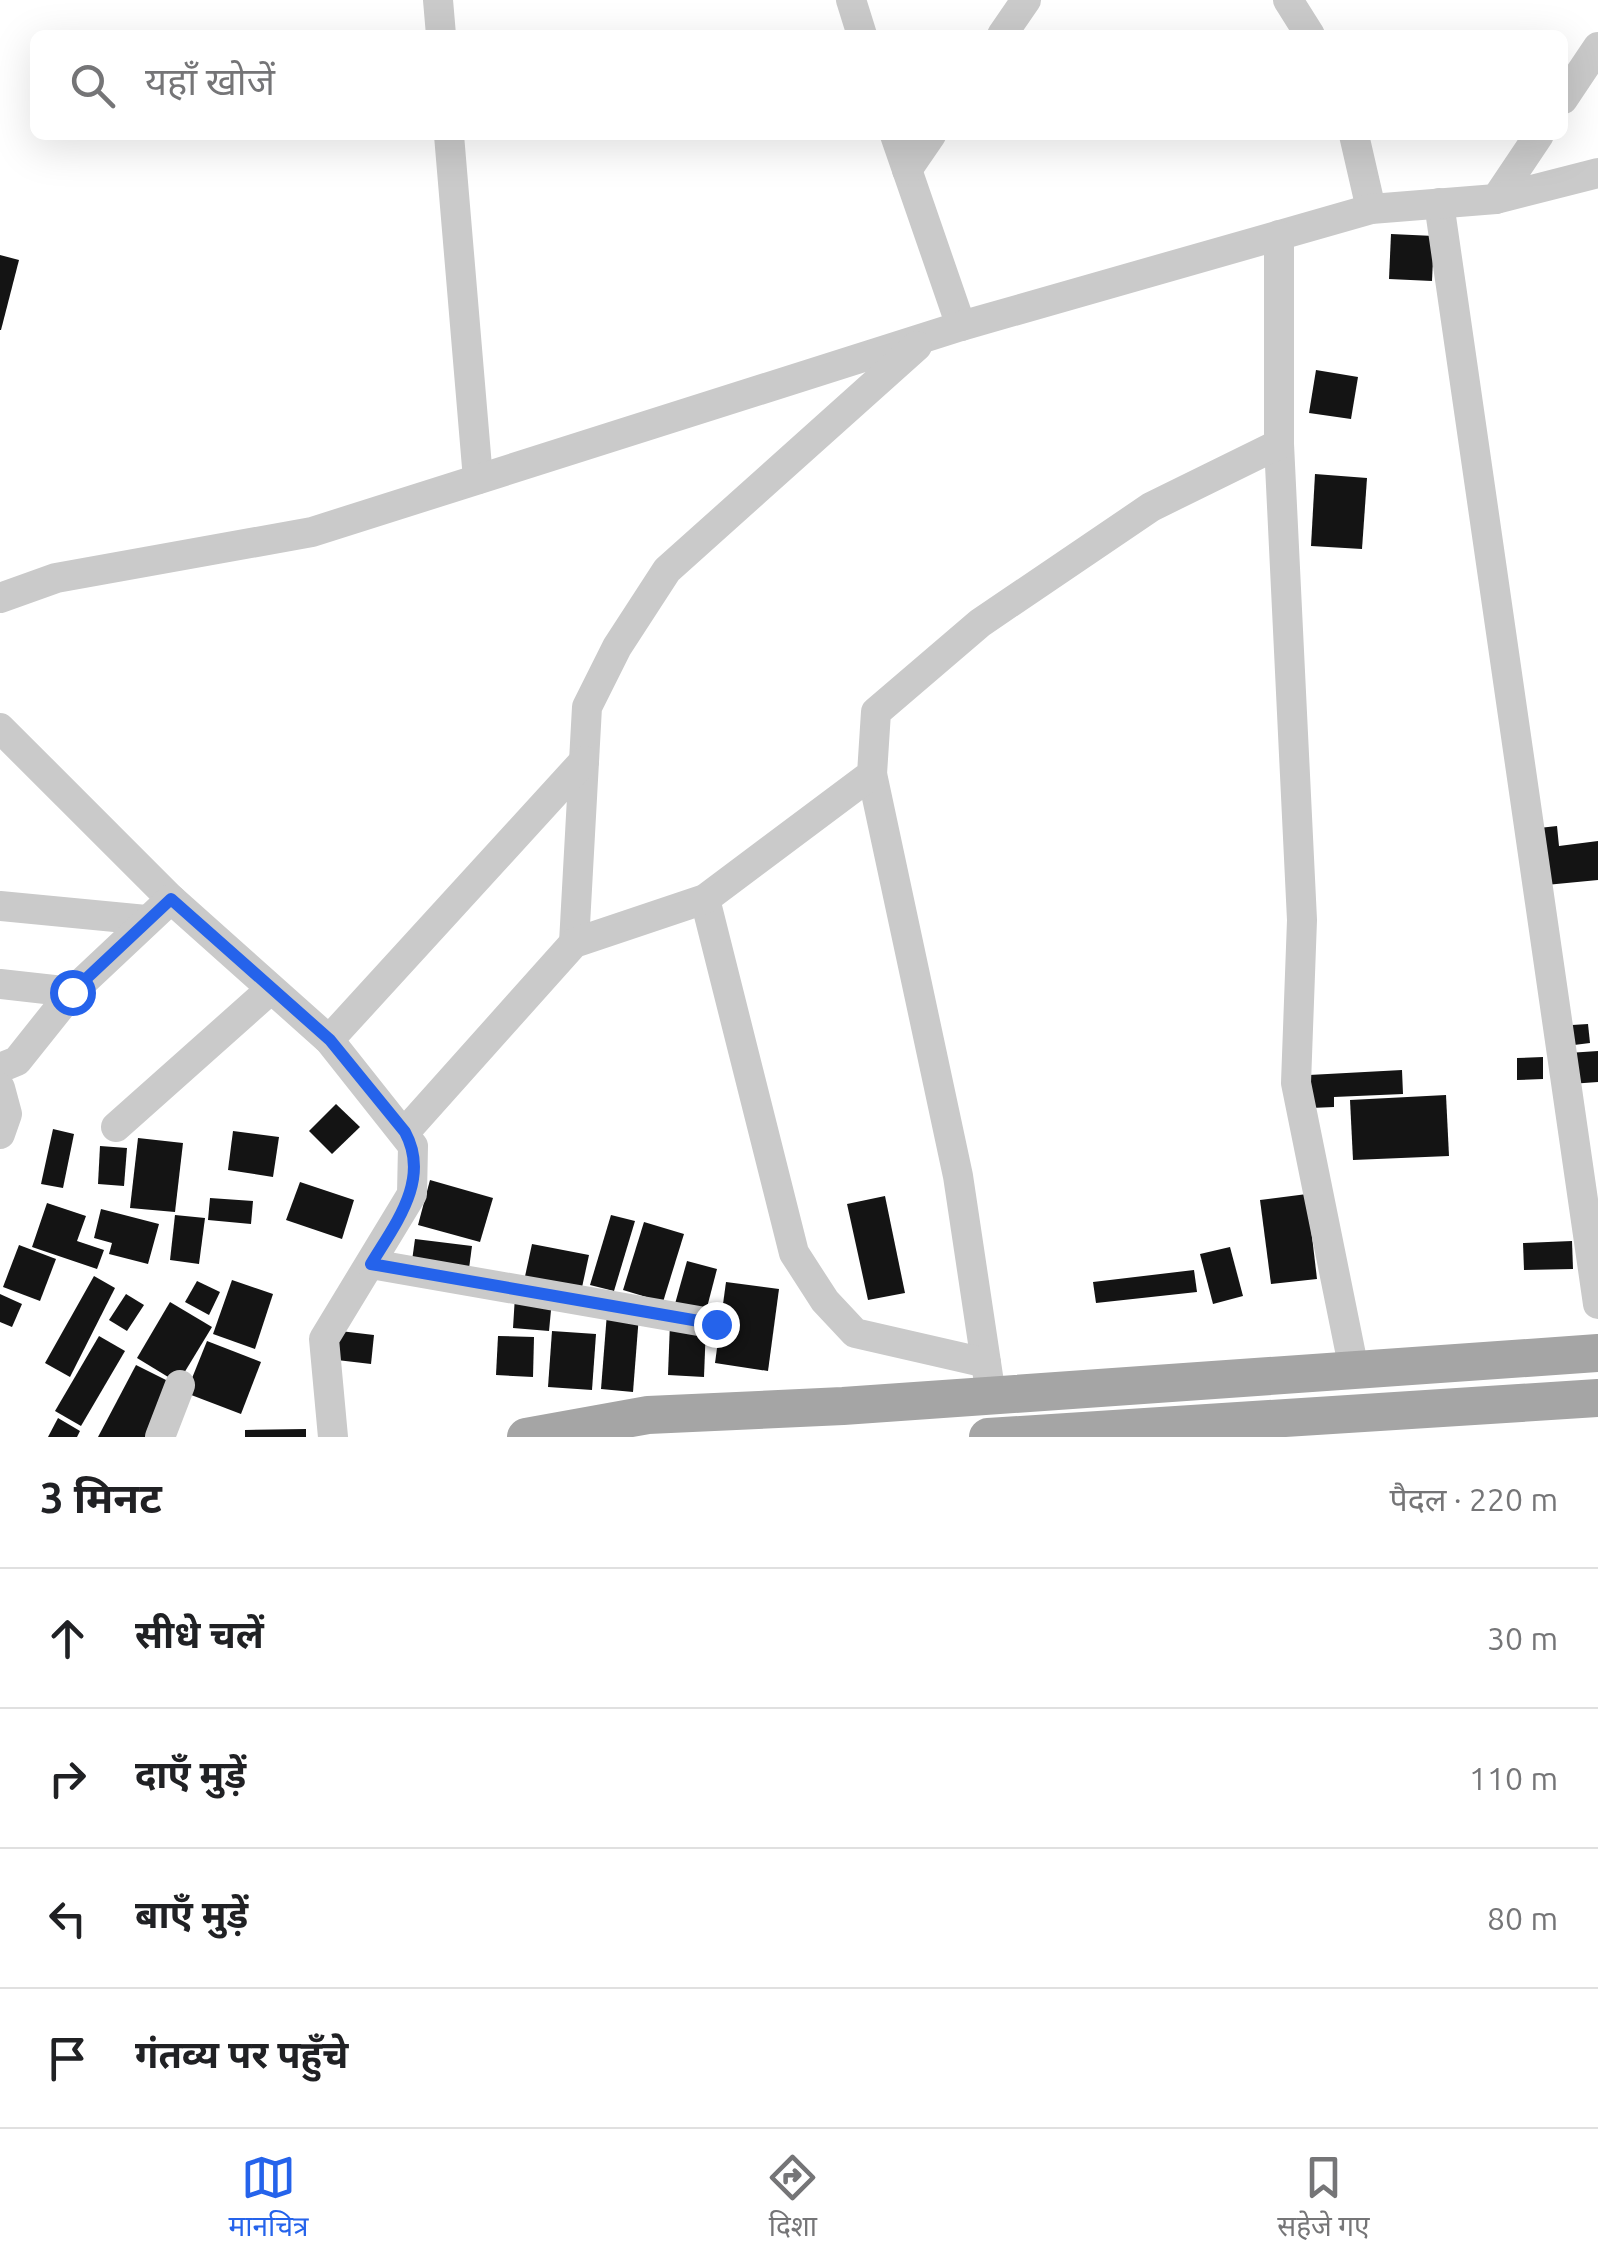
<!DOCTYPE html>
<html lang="hi">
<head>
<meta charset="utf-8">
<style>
  body { margin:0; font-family:Ubuntu,"Noto Sans Devanagari",sans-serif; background:#f6f6f6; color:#202124 }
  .stop { position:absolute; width:30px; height:30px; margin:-22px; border:8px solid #2563eb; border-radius:50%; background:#fff }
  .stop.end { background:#2563eb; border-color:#fff; box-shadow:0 2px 10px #0008 }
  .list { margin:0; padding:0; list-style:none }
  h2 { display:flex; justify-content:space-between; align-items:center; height:130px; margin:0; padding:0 40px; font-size:42px }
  h2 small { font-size:32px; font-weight:400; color:#757577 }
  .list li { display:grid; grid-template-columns:65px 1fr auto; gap:30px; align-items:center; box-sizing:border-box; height:140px; padding:0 40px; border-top:2px solid #e0e0e0 }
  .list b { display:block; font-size:38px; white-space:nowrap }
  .list em { font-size:32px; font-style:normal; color:#757577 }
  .icon { flex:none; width:55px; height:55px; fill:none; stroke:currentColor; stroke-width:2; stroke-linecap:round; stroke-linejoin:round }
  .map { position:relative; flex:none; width:1598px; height:1437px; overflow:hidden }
  .search { position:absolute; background:#fff; box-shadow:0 10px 40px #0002; left:30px; right:30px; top:30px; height:110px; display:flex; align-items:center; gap:25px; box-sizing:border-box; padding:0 35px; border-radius:15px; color:#757577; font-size:38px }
  .sheet { height:690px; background:#fff }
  nav { display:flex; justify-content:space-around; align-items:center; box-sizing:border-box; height:140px; border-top:2px solid #e0e0e0; background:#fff; font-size:28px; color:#757577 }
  nav a { display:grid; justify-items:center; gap:5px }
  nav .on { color:#2563eb }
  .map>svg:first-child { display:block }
</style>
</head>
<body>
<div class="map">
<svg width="1598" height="1437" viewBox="0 0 1598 1437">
  <rect width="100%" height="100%" fill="#fff"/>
  <g fill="#141414">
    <polygon points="1391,234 1434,236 1432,281 1389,279"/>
    <polygon points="0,255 19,260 1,330 0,330"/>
    <polygon points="1316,370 1358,377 1351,419 1309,413"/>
    <polygon points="1315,474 1367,478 1362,549 1311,546"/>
    <polygon points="1557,826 1559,846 1598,841 1598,880 1546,885 1539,828"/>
    <polygon points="1588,1024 1590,1043 1574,1045 1572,1025"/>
    <polygon points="1598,1051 1598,1082 1570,1084 1568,1053"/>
    <polygon points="1543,1057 1543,1079 1517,1080 1517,1058"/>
    <polygon points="1402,1070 1403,1094 1334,1097 1334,1107 1311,1108 1309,1075"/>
    <polygon points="1446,1095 1449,1156 1353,1160 1350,1100"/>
    <polygon points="336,1104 360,1127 332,1154 309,1131"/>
    <polygon points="53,1129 74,1134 63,1188 41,1184"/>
    <polygon points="233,1131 279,1137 273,1177 228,1170"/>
    <polygon points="138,1138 183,1143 175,1212 130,1208"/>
    <polygon points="100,1146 127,1148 124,1186 98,1184"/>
    <polygon points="430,1180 493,1198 480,1242 418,1225"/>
    <polygon points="300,1182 354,1200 342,1239 286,1220"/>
    <polygon points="1307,1194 1317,1279 1271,1284 1260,1200"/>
    <polygon points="885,1196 905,1293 868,1300 847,1204"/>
    <polygon points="210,1198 253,1201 251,1224 208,1220"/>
    <polygon points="47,1203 86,1216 77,1241 104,1250 97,1269 32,1247"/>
    <polygon points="101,1209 159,1224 148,1264 109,1254 112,1243 94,1238"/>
    <polygon points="175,1215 205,1218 199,1264 170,1260"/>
    <polygon points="611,1215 635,1221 614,1291 590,1285"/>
    <polygon points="644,1222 684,1234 663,1302 623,1290"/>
    <polygon points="415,1239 472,1246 468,1276 411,1268"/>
    <polygon points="1572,1241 1573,1269 1524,1270 1523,1243"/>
    <polygon points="532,1244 589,1255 581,1292 524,1281"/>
    <polygon points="19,1245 56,1259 40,1301 3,1287"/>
    <polygon points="1230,1247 1243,1296 1213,1304 1200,1254"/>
    <polygon points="687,1261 717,1269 704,1319 673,1311"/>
    <polygon points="1194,1270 1197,1292 1096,1303 1093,1282"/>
    <polygon points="94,1276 115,1288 70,1377 45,1363"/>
    <polygon points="232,1280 273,1294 255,1349 213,1334"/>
    <polygon points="197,1281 220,1292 209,1315 185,1302"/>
    <polygon points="726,1282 779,1289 768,1371 715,1363"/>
    <polygon points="0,1294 22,1304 12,1327 0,1322"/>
    <polygon points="126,1294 144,1305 127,1331 109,1320"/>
    <polygon points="515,1296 552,1300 549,1331 513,1328"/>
    <polygon points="170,1302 212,1327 178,1383 137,1358"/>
    <polygon points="607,1313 639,1315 633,1392 601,1389"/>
    <polygon points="670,1323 706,1325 704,1377 668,1375"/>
    <polygon points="340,1331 374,1335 371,1364 337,1360"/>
    <polygon points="552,1331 596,1334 592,1390 548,1387"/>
    <polygon points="99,1336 125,1351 81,1426 55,1411"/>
    <polygon points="498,1336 534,1337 533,1377 496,1375"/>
    <polygon points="207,1341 261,1362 241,1414 186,1393"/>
    <polygon points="136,1365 176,1385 148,1437 98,1437"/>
    <polygon points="58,1418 80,1431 77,1437 48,1437"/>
    <polygon points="306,1429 306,1437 245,1437 245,1430"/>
  </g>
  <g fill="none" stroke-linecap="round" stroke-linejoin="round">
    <g stroke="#cacaca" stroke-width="30">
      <polyline points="438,0 441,35"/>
      <polyline points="851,0 862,35"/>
      <polyline points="1288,0 1310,35"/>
      <polyline points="1002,35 1026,0"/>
      <polyline points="1563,99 1598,47"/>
      <polyline points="449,135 478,479"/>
      <polyline points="895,135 961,326"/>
      <polyline points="1354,135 1371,209"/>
      <polyline points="907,170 931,135"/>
      <polyline points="1496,199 1539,135"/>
      <polyline points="1439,203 1598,1304"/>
      <polyline points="1279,444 1302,920 1296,1083 1354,1370"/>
      <polyline points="0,598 56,578 312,532 961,326 1371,209 1496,199 1598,173"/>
      <polyline points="0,728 171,899 329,1040 413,1146 412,1194 324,1339 333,1437"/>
      <polyline points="872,774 958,1176 991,1396"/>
      <polyline points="705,899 794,1253 825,1301 855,1333 986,1363"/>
      <polyline points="0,906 146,920"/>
      <polyline points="574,943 587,707 617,647 667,570 917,346"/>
      <polyline points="0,984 72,992"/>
      <polyline points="329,1040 584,761"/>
      <polyline points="0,1068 17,1061 72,992 171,899"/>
      <polyline points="0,1088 7,1114 0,1134"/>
      <polyline points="116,1127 271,989"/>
      <polyline points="405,1132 574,943 705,899 872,774 876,712 980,623 1151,507 1279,444 1279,235"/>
      <polyline points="371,1264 716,1324"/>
      <polyline points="160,1437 180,1385"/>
    </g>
    <g stroke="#a5a5a5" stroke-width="38">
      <polyline points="526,1437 648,1415 843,1406 1598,1353"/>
      <polyline points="988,1437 1598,1398"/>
    </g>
  </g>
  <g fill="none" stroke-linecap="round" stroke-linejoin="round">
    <path stroke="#2563eb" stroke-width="12" d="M 72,992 L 171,899 L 330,1040 L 405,1132 C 431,1180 395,1224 371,1264 L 716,1324"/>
  </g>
</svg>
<div class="stop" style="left:72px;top:992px"></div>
<div class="stop end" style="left:716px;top:1324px"></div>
<div class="search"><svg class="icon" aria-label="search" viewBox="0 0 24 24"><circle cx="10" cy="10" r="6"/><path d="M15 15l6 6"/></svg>यहाँ खोजें</div>
</div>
<section class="sheet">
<h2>3 मिनट<small>पैदल · 220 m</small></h2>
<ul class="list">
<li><svg class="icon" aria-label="ahead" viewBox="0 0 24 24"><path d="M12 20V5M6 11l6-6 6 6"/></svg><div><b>सीधे चलें</b></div><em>30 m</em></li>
<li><svg class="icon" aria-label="right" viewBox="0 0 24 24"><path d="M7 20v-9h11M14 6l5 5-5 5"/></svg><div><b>दाएँ मुड़ें</b></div><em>110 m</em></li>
<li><svg class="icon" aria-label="left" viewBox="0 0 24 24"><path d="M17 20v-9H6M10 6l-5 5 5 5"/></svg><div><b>बाएँ मुड़ें</b></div><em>80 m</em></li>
<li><svg class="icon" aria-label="arrive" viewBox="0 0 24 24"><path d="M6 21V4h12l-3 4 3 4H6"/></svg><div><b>गंतव्य पर पहुँचे</b></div></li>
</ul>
</section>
<nav>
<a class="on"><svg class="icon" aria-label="map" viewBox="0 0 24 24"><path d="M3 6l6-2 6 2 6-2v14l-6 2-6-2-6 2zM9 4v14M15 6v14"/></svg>मानचित्र</a>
<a><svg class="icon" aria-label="directions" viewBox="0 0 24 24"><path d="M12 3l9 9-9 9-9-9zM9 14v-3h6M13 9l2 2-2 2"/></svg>दिशा</a>
<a><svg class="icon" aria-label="saved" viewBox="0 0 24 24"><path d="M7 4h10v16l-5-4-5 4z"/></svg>सहेजे गए</a>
</nav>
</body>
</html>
